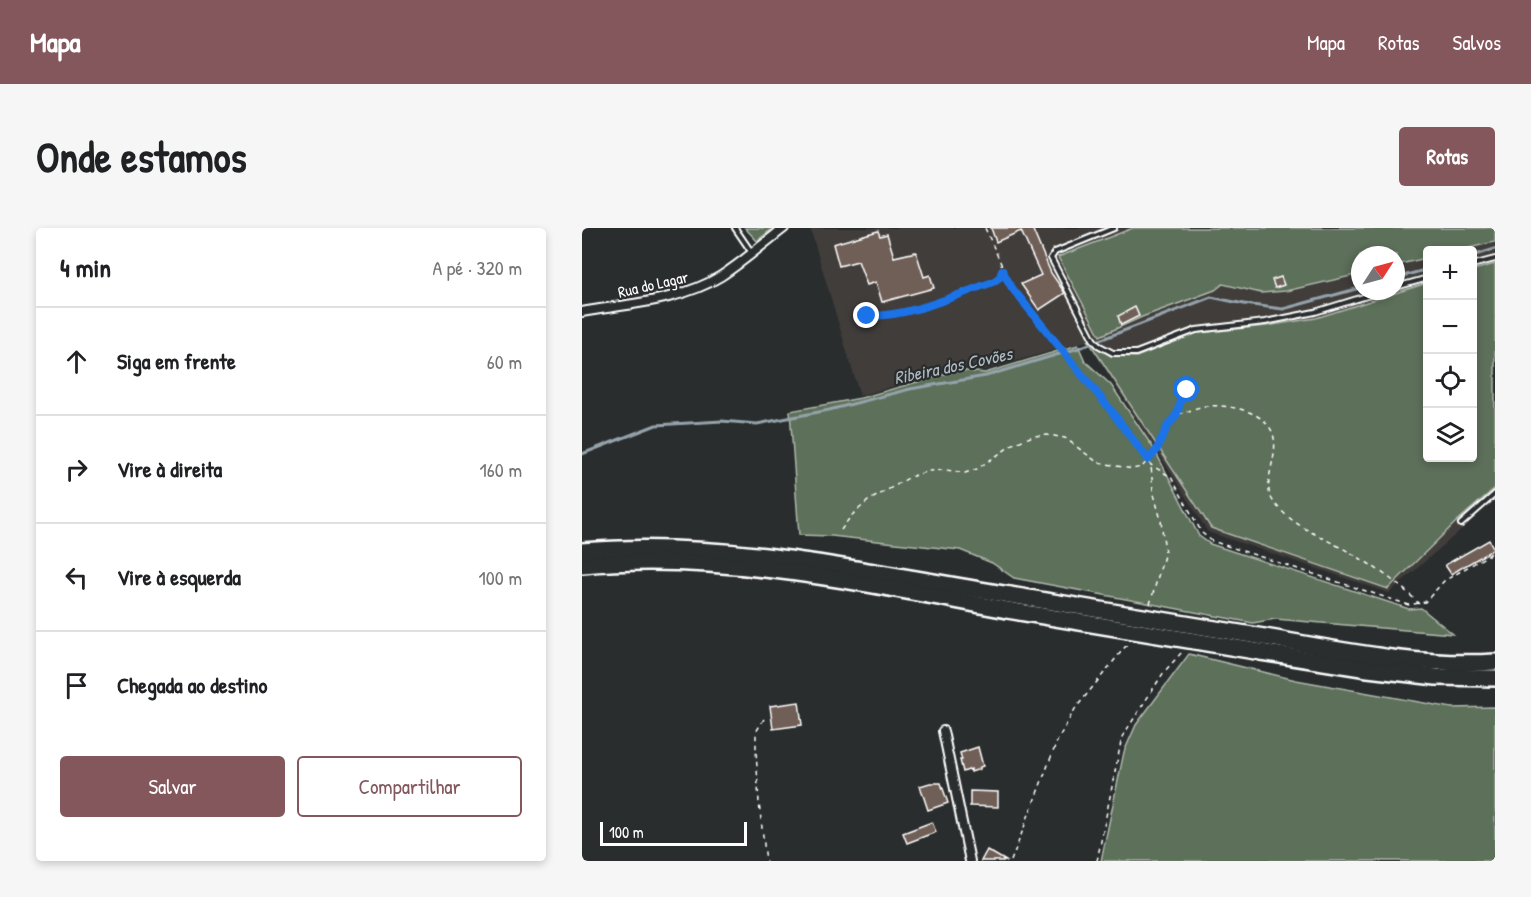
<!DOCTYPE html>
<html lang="pt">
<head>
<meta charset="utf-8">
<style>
  body { margin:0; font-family:"Patrick Hand",sans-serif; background:#f6f6f6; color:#202124 }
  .controls { position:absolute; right:18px; top:18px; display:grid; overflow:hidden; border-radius:6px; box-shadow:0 3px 9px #0003 }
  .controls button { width:54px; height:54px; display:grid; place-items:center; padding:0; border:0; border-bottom:2px solid #e0e0e0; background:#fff; color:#202124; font:30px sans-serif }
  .compass { position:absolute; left:769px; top:18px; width:54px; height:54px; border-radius:50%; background:#fff; box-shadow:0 3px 9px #0003; rotate:54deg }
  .scale { position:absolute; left:18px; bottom:15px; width:147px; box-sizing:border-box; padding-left:6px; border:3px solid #fff; border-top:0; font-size:16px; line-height:21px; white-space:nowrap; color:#fff; -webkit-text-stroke:4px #2a2d2e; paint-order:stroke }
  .stop { position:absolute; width:18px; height:18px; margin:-14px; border:4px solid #1a73e8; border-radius:50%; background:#fff }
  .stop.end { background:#1a73e8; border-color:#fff; box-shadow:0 2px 6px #0008 }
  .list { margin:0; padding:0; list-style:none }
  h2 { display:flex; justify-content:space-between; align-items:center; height:78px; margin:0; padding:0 24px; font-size:26px }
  h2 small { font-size:20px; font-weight:400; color:#757577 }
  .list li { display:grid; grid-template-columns:39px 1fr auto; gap:18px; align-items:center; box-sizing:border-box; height:108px; padding:0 24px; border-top:2px solid #e0e0e0 }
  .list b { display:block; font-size:22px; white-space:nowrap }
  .list em { font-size:20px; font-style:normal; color:#757577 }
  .actions { display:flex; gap:12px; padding:18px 24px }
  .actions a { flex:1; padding:14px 0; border:2px solid #84575d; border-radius:6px; text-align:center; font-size:21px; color:#84575d }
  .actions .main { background:#84575d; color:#fff }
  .icon { flex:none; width:33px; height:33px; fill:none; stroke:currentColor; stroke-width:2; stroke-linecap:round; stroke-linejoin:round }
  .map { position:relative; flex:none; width:913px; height:633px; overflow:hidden; border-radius:6px }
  header { display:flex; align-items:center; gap:36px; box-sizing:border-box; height:84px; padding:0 30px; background:#84575d; color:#fff }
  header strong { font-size:28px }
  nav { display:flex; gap:33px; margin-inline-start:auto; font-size:21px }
  .intro { display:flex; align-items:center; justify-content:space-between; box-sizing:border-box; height:144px; padding:0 36px }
  h1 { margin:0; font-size:42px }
  .button { padding:15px 27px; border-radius:6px; background:#84575d; color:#fff; font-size:21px; font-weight:700 }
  main { display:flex; gap:36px; padding:0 36px }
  aside { flex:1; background:#fff; border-radius:6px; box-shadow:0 3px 9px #0003 }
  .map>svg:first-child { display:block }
</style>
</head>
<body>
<header>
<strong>Mapa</strong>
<nav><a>Mapa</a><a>Rotas</a><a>Salvos</a></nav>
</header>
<div class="intro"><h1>Onde estamos</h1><a class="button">Rotas</a></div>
<main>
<aside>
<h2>4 min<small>A pé · 320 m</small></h2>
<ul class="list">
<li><svg class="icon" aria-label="ahead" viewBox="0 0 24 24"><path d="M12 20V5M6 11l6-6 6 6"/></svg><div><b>Siga em frente</b></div><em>60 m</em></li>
<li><svg class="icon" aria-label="right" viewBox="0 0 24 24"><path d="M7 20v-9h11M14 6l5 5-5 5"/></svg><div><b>Vire à direita</b></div><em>160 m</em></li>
<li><svg class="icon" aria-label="left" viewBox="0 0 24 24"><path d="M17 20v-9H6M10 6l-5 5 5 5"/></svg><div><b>Vire à esquerda</b></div><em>100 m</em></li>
<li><svg class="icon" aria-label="arrive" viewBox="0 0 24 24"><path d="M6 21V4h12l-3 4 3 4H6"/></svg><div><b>Chegada ao destino</b></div></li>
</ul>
<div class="actions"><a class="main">Salvar</a><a>Compartilhar</a></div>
</aside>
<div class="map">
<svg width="913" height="633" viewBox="0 0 913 633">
  <rect width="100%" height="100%" fill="#2a2d2e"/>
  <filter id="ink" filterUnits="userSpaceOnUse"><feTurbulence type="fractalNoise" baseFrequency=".0167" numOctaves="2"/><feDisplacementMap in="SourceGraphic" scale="12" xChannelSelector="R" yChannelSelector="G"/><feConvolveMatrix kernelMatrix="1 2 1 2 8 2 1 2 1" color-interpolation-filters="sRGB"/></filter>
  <g filter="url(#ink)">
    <path fill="#3f3c3a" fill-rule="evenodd" d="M 228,0 L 913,0 L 913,272 L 807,365 L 626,304 L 505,113 L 402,142 L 377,139 L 278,168 ZM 846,22 L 890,22 L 890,230 L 846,230 ZM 778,27 L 814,27 L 814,63 L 778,63 Z"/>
    <g fill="#5d705a" stroke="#aeb8ac" stroke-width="1.5">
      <polygon points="163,0 191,0 175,13"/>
      <polygon points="551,0 913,0 913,14 878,22 846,22 845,30 814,37 814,27 778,27 778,46 704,63 679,65 641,56 633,62 560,89 518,108 476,29"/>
      <polygon points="913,36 913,260 873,295 806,361 629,300 506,112 514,119 529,128 554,129 615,105 684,98 734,90 845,55 846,230 890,230 891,42"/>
      <polygon points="496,117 503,133 529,157 572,221 617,308 628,316 827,381 839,380 871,406 693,391 671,395 432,350 410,335 378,322 249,308 217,307 208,183 279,170 377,142 403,145"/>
      <polygon points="607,426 714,452 870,480 913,479 913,633 519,633 542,524 554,497"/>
    </g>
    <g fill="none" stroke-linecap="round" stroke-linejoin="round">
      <g stroke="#95a3ab" stroke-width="3">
        <polyline points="890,28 913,21"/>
        <polyline points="814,50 846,41"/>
        <polyline points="0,226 74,197 140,193 175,196 247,182 328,161 404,148 497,120 629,69 662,76 701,81 778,60"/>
      </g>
    </g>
    <g fill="#705f57" stroke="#fff" stroke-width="1.5">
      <polygon points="409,0 450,0 469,45 483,65 457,82 439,56 459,47 439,3 414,14"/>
      <polygon points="296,3 298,8 305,6 312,29 334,24 342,49 348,47 352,60 300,74 294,54 285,57 276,33 257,38 251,16"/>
      <polygon points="699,49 702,57 693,60 690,52"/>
      <polygon points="553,79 557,88 539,97 536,88"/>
      <polygon points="907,312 912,321 869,346 863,337"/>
      <polygon points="217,474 220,497 191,501 188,478"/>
      <polygon points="396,519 401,538 398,539 398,541 389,544 389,541 381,544 378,532 380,532 378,525"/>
      <polygon points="348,555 359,555 366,575 346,582 338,558"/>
      <polygon points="388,563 416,564 416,579 388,578"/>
      <polygon points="350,594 354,604 325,615 321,605"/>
      <polygon points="405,622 424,633 399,633"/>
    </g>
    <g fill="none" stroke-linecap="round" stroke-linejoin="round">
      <g stroke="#fff" stroke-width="8">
        <g id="lane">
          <polyline points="153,0 170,25"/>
          <polyline points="532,0 473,24 469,30 511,111 516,117 531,125 554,125 614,102 683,94 733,84 801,63"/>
          <polyline points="890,37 913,31"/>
          <polyline points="814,59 846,50"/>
          <polyline points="879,296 913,266"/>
        </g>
      </g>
      <g stroke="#fff" stroke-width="12">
        <g id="street">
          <path d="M 0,84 C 46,76 99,73 139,48 C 161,34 181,16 202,0"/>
          <polyline points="361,503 388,633"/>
        </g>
      </g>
      <g stroke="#fff" stroke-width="20">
        <g id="highway">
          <path d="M 0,323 C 144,311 286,344 428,367"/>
          <path d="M 0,337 C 142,324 286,356 425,382"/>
          <path d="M 682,409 C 758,422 836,439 913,434"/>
          <polyline points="679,424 786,441 854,449 913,450"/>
        </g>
      </g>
      <g stroke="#fff" stroke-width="1.5" stroke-dasharray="4.5 4.5" stroke-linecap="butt">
        <polyline points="403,0 430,60 531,185 569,237 589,249 620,305 630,313 827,377 843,374 862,353 913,323"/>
        <path d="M 285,88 C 328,89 371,68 411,54 L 418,49 L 420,43"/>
        <path d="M 596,186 C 604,185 610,181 618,179 C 636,175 665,180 680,191 C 710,215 675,250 691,273 C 709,298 741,309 767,324 C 789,336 820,357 837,376"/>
        <polyline points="259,302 269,288 286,273 328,249 346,243 364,242 383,245 395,241 433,215 451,208 467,207 483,210 515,234 550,241 560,239 574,223 585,199 595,186 600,168 605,162"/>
        <polyline points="568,376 583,324 579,292 571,263 569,237"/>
        <polyline points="182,491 174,504 174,522 177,575 184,633"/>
        <polyline points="429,633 476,511 493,481 543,419 548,416"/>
        <polyline points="515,633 540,509 582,444 600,424"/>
      </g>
      <use href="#lane" stroke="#2a2d2e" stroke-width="4"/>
      <use href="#street" stroke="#2a2d2e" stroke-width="8"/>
      <use href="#highway" stroke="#2a2d2e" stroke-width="15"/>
      <g stroke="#fff" stroke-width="20" stroke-linecap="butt">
        <g id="highway-bridge">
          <polyline points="428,367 682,409"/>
          <polyline points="425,382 679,424"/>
        </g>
      </g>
      <use href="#highway-bridge" stroke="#2a2d2e" stroke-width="15"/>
    </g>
  </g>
  <g fill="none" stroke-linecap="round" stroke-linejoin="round" filter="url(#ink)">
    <path stroke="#1a73e8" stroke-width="8" d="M 285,88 C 328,89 371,68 411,54 L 418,49 L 420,42 L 430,60 L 531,185 L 566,232 L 574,223 L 585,199 L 595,186 L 600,168 L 605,162"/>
  </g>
  <g text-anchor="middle" stroke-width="4.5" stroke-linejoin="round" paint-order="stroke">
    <g font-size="16" fill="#fff" stroke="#2a2d2e">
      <text transform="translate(71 56) rotate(-13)" y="6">Rua do Lagar</text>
    </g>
    <g font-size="18" font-style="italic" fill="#afbac0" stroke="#2a2d2e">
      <text transform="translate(371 138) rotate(-12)" y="6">Ribeira dos Covões</text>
    </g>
  </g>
</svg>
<div class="controls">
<button>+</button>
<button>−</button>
<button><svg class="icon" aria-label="locate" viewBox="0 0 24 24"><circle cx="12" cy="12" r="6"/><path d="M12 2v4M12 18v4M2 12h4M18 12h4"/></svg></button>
<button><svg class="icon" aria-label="layers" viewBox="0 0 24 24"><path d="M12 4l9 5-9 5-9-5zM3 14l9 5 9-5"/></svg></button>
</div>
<svg class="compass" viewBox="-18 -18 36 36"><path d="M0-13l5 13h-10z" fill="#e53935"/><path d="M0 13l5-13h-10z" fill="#757577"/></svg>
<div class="scale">100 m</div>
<div class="stop" style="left:605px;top:162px"></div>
<div class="stop end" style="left:285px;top:88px"></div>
</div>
</main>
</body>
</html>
